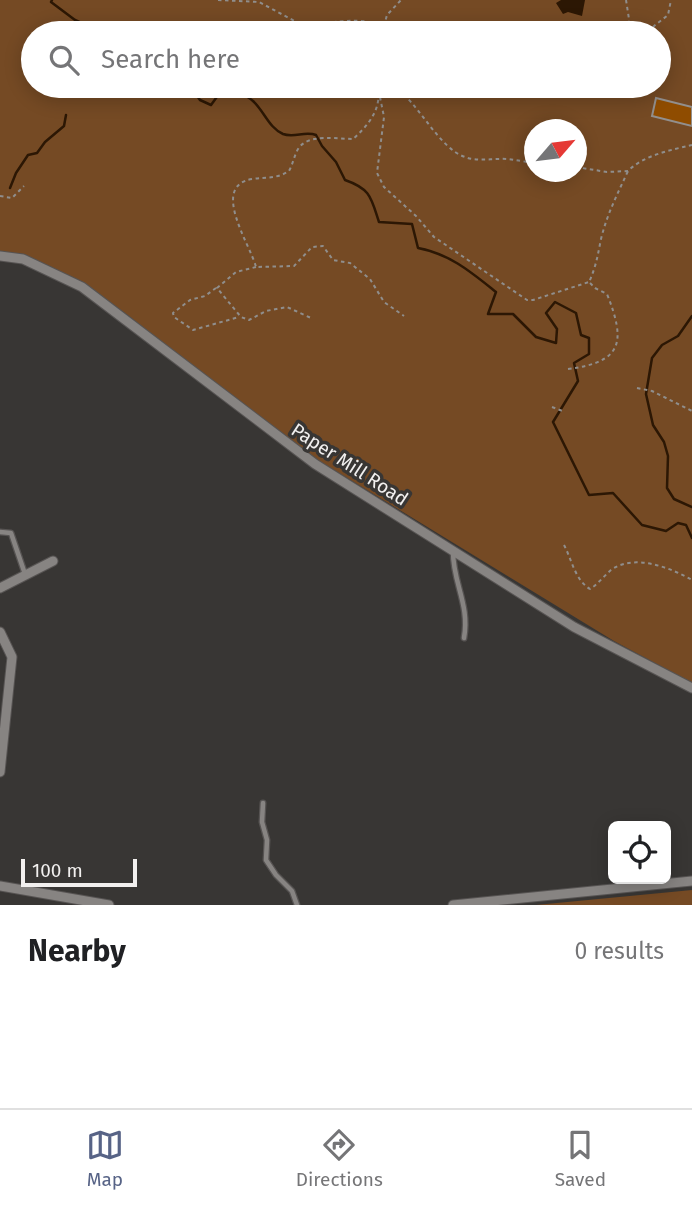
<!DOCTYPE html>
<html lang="en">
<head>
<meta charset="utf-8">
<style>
  body { margin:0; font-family:"Fira Sans",sans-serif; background:#f2f2f2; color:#202124 }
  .controls { position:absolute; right:21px; bottom:21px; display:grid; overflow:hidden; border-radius:10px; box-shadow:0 4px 18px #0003 }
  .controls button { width:63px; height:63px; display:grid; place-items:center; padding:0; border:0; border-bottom:2px solid #e0e0e0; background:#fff; color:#202124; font:35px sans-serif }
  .compass { position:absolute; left:524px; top:119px; width:63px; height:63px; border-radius:50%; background:#fff; box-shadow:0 4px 18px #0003; rotate:62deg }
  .scale { position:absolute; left:21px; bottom:18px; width:116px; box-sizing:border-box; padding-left:7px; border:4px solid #f2f0ef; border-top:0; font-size:19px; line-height:24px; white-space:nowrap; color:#f2f0ef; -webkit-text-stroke:5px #383634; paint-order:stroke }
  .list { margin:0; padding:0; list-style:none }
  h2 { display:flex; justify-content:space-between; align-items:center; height:91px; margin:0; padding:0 28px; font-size:30px }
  h2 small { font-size:23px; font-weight:400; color:#757577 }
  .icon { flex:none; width:38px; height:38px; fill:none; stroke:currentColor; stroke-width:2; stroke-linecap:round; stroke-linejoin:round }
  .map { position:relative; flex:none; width:692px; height:905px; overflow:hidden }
  .search { position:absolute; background:#fff; box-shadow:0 4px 18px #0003; left:21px; right:21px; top:21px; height:77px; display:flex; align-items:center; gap:18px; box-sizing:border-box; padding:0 24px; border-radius:38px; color:#757577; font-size:26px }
  .sheet { height:203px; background:#fff }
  nav { display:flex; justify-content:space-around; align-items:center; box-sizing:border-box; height:98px; border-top:2px solid #e0e0e0; background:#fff; font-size:19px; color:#757577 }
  nav a { display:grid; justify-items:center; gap:4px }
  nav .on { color:#576386 }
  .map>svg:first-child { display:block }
</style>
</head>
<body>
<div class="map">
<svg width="692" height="905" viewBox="0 0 692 905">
  <rect width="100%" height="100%" fill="#383634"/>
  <g fill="#754a24" fill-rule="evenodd">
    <path d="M 0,0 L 692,0 L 692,683 L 614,641 L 308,454 L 234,401 L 129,316 L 82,283 L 0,252 ZM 33,33 L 659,33 L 659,86 L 33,86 ZM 534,130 L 576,130 L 576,172 L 534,172 Z"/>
    <polygon points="692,890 692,905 536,905"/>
  </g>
  <polygon fill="#2c1704" points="561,0 585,0 582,16 568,12 563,14 556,3"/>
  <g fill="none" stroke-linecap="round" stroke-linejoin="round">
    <g stroke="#2c1704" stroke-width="2.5">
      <polyline points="52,0 51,2 75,20 103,33"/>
      <polyline points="113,33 127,23 141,33"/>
      <polyline points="190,86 200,100 211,105 219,94 216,86"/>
      <path d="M 230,86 C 237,92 246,95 253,101 C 264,111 269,128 283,134 C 294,138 305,131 316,135 L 322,146 L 336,162 L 345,180 C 371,189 371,198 379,222 L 412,224 L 418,248 C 450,254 471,272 496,292 L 488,314 L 513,314 L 536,337 L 556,343 L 557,329 L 546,313 L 555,302 L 576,313 L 581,335 L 589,338 L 589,354 L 574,363 L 578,381 L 553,422 L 589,495 L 613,493 L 642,525 L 666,531 L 678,523 L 686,525 L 692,538"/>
      <polyline points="10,188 16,173 28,155 37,153 45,142 64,126 66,115"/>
      <polyline points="692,316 678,336 662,345 652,358 646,394 653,425 664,442 668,456 667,488 674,499 692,507"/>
    </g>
  </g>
  <polygon fill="#8f4c00" stroke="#928f8d" stroke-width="2" points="656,98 692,107 692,126 652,116"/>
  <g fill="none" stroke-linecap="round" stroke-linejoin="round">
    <g stroke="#575453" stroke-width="7">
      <g id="lane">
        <polyline points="0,532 11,533 25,574"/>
        <path d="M 453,552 C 453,583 470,605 464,638"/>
        <polyline points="263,803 262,822 267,840 266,860 276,875 292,891 297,905"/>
      </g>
    </g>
    <g stroke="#575453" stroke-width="11">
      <g id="street">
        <polyline points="0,256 23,259 82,287 315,464 574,627 692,688"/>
        <polyline points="0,588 53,561"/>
        <polyline points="0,632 12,657 0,772"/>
        <polyline points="0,886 109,905"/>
        <polyline points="453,905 692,881"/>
      </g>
    </g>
    <g stroke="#908e8c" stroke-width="2" stroke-dasharray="3.5 3.5" stroke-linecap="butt">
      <polyline points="218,0 259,2 317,33"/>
      <polyline points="626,0 629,19 628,33"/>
      <path d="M 278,33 C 295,27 357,16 371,23 L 378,33"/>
      <polyline points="382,33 387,15 401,0"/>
      <polyline points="649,33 654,26 668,15 671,0"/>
      <path d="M 377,86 C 383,107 369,125 353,139 C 337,139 308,133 298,149 C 294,156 293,164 289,171 C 277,179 266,177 252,179 C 210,186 250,244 256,267 L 294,266 L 312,247 L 323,246 L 333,260 L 350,263 L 370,279 L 384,302 L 404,316"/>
      <path d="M 393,86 C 418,101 438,148 465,157 C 478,162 494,158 508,159 C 517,160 526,162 534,163"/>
      <polyline points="380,97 384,117 377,173 384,187 416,216 434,237 527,300 533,300 589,282"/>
      <path d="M 576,167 L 607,172 L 628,171 C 644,155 671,150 692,145"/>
      <polyline points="0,196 12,198 24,186"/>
      <polyline points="256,267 236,272 217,288 241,317 249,320 266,311 287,307 311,318"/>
      <polyline points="216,288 205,296 190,300 173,313 174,317 193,330 239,317"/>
      <path d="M 568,369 C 623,362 626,342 607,294 L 595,288 L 589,282 C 596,267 598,254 601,239 C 607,214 618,193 628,171"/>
      <polyline points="637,388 652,391 692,411"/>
      <polyline points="552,407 565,412"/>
      <path d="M 564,545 C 572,560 575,580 590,589 C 598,584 604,576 611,570 C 634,553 671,568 692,580"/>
    </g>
    <use href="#lane" stroke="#878482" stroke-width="4.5"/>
    <use href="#street" stroke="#878482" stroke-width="9"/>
  </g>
  <g text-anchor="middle" stroke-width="7" stroke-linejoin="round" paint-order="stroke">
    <g font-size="19" fill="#f2f0ef" stroke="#383634">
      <text transform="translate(350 464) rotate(33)" y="7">Paper Mill Road</text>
    </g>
  </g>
</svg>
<div class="controls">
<button><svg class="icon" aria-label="locate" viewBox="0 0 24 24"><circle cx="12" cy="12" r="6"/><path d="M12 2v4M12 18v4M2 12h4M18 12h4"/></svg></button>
</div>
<svg class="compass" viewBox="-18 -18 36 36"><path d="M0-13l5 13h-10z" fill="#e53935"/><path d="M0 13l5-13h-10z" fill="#757577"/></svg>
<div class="scale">100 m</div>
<div class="search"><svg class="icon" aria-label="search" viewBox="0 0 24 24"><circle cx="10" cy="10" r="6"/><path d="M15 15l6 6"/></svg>Search here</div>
</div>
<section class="sheet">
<h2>Nearby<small>0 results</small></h2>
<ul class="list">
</ul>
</section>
<nav>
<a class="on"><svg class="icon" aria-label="map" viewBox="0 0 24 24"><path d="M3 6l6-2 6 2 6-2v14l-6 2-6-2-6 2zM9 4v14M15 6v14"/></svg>Map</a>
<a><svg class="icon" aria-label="directions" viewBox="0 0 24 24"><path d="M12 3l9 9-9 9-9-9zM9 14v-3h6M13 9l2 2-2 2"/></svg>Directions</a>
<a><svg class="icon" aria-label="saved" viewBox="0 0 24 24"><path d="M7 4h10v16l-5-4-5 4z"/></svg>Saved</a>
</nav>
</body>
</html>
